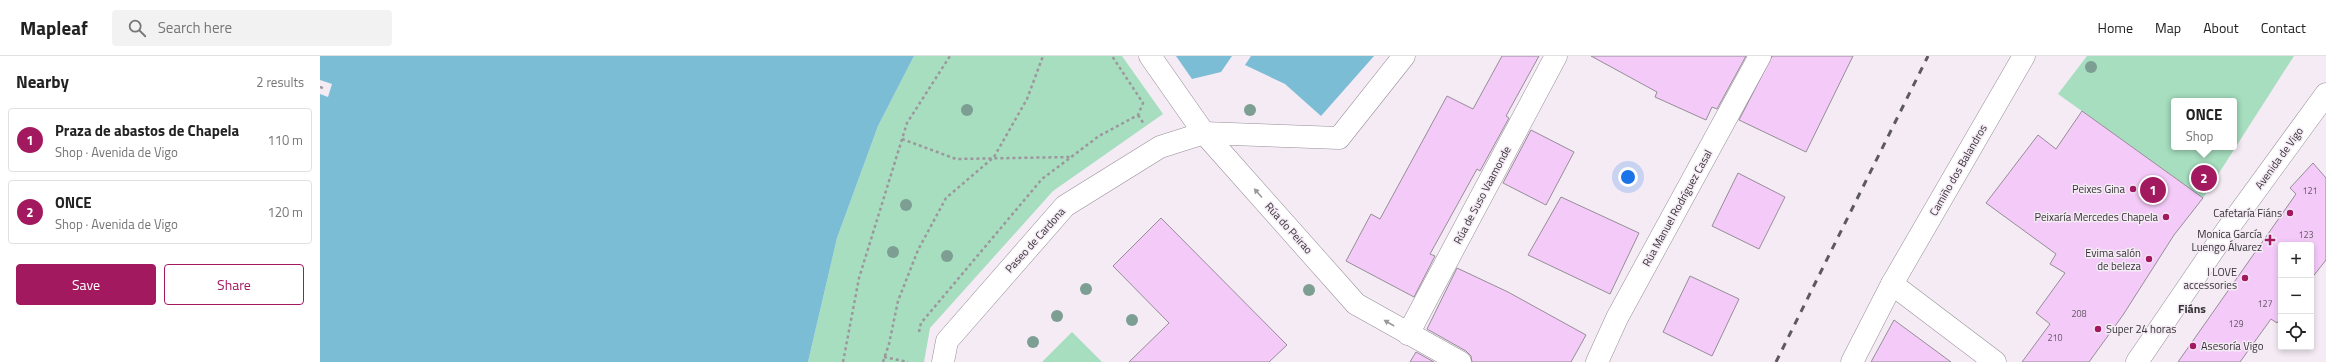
<!DOCTYPE html>
<html lang="en">
<head>
<meta charset="utf-8">
<style>
  body { margin:0; font-family:"Titillium Web",sans-serif; background:#f2f2f2; color:#222 }
  .controls { position:absolute; right:12px; bottom:12px; display:grid; overflow:hidden; border-radius:4px; box-shadow:0 2px 6px #0003 }
  .controls button { width:36px; height:36px; display:grid; place-items:center; padding:0; border:0; border-bottom:1px solid #e0e0e0; background:#fff; color:#222; font:20px sans-serif }
  .you { position:absolute; left:1308px; top:121px; width:14px; height:14px; margin:-10px; border:3px solid #fff; border-radius:50%; background:#1a73e8; box-shadow:0 0 0 6px #1a73e833 }
  .badge { display:grid; place-items:center; width:26px; height:26px; border-radius:50%; background:#a31960; color:#fff; font-size:13px; font-weight:700 }
  .pin { position:absolute; translate:-50% -50%; border:2px solid #fff; box-shadow:0 1px 4px #0006 }
  .popup { position:absolute; left:1851px; top:42px; width:66px; height:52px; box-sizing:border-box; display:grid; place-content:center; border-radius:4px; background:#fff; filter:drop-shadow(0 1px 3px #0005); font-size:13px; white-space:nowrap; color:#767676 }
  .popup b { font-size:15px; color:#222 }
  .popup::after { content:''; position:absolute; left:50%; top:100%; margin-left:-8px; border:8px solid transparent; border-top-color:#fff }
  .list { margin:0; padding:0; list-style:none }
  h2 { display:flex; justify-content:space-between; align-items:center; height:52px; margin:0; padding:0 16px; font-size:17px }
  h2 small { font-size:13px; font-weight:400; color:#767676 }
  .list li { display:grid; grid-template-columns:26px 1fr auto; gap:12px; align-items:center; box-sizing:border-box; height:64px; margin:0 8px 8px; padding:0 8px; border:1px solid #e0e0e0; border-radius:4px }
  .list b { display:block; font-size:15px; white-space:nowrap }
  .list p { margin:0; font-size:13px; white-space:nowrap; color:#767676 }
  .list em { font-size:13px; font-style:normal; color:#767676 }
  .actions { display:flex; gap:8px; padding:12px 16px }
  .actions a { flex:1; padding:9px 0; border:1px solid #a31960; border-radius:4px; text-align:center; font-size:14px; color:#a31960 }
  .actions .main { background:#a31960; color:#fff }
  .icon { flex:none; width:22px; height:22px; fill:none; stroke:currentColor; stroke-width:2; stroke-linecap:round; stroke-linejoin:round }
  .map { position:relative; flex:none; width:2006px; height:306px; overflow:hidden }
  header { display:flex; align-items:center; gap:24px; box-sizing:border-box; height:56px; padding:0 20px; background:#fff; border-bottom:1px solid #e0e0e0 }
  header strong { font-size:19px }
  nav { display:flex; gap:22px; margin-inline-start:auto; font-size:14px }
  .search { width:280px; height:36px; background:#f2f2f2; display:flex; align-items:center; gap:10px; box-sizing:border-box; padding:0 14px; border-radius:4px; color:#767676; font-size:15px }
  main { display:flex }
  aside { flex:1; background:#fff }
  .map>svg:first-child { display:block }
</style>
</head>
<body>
<header>
<strong>Mapleaf</strong>
<div class="search"><svg class="icon" aria-label="search" viewBox="0 0 24 24"><circle cx="10" cy="10" r="6"/><path d="M15 15l6 6"/></svg>Search here</div>
<nav><a>Home</a><a>Map</a><a>About</a><a>Contact</a></nav>
</header>
<main>
<aside>
<h2>Nearby<small>2 results</small></h2>
<ul class="list">
<li><span class="badge">1</span><div><b>Praza de abastos de Chapela</b><p>Shop · Avenida de Vigo</p></div><em>110 m</em></li>
<li><span class="badge">2</span><div><b>ONCE</b><p>Shop · Avenida de Vigo</p></div><em>120 m</em></li>
</ul>
<div class="actions"><a class="main">Save</a><a>Share</a></div>
</aside>
<div class="map">
<svg width="2006" height="306" viewBox="0 0 2006 306">
  <rect width="100%" height="100%" fill="#f4ebf5"/>
  <g fill="#a6debf" fill-rule="evenodd">
    <polygon points="594,0 802,0 843,58 733,135 610,272 604,306 488,306 517,182 558,70"/>
    <path d="M 1767,0 L 1974,0 L 1883,142 L 1738,38 ZM 1854,45 L 1914,45 L 1914,91 L 1854,91 Z"/>
    <polygon points="752,276 782,306 722,306"/>
  </g>
  <g fill="#7bbdd5">
    <polygon points="0,0 594,0 558,70 517,182 488,306 0,306"/>
    <polygon points="856,0 912,0 901,16 872,23"/>
    <polygon points="931,0 1054,0 1001,60 965,28 925,9"/>
  </g>
  <polygon fill="#f4ebf5" points="0,24 12,28 8,41 0,38"/>
  <g fill="#f3caf8" stroke="#968d97">
    <polygon points="1182,0 1219,0 1186,60 1189,62 1160,115 1157,113 1110,198 1115,200 1094,241 1026,205 1051,158 1060,163 1127,40 1153,53"/>
    <polygon points="1271,0 1426,0 1397,53 1392,51 1386,64 1335,41 1337,36"/>
    <polygon points="1452,0 1533,0 1486,96 1419,64"/>
    <polygon points="1762,55 1883,142 1854,179 1803,259 1769,306 1702,306 1730,268 1716,257 1745,217 1730,208 1736,198 1666,147 1718,79 1736,93"/>
    <polygon points="1211,74 1254,96 1226,149 1183,127"/>
    <polygon points="1993,107 2006,122 2006,204 1991,223 1991,189 1961,189 1961,261 1957,267 1951,263 1920,306 1858,306 1976,138 1970,132"/>
    <polygon points="1418,117 1465,141 1439,193 1392,170"/>
    <polygon points="1241,141 1319,177 1290,238 1208,199"/>
    <polygon points="841,162 967,289 949,306 809,306 849,267 793,210"/>
    <polygon points="1137,212 1188,236 1266,279 1251,306 1152,306 1151,300 1146,295 1107,273"/>
    <polygon points="1370,220 1419,243 1392,300 1343,276"/>
    <polygon points="1574,264 1631,306 1551,306"/>
    <polygon points="1096,296 1114,306 1090,306"/>
  </g>
  <g fill="none" stroke-linecap="round" stroke-linejoin="round">
    <g stroke="#978e98" stroke-width="23">
      <g id="street">
        <polyline points="830,0 884,77 1036,248 1140,306"/>
        <polyline points="1572,228 1704,0"/>
        <polyline points="1088,278 1236,0"/>
        <polyline points="623,306 627,285 745,150 840,91 884,77 1019,82 1084,0"/>
        <polyline points="1277,306 1297,262 1440,0"/>
        <polyline points="1532,306 1572,228 1675,306"/>
      </g>
    </g>
    <g stroke="#978e98" stroke-width="23">
      <polyline id="secondary" points="1817,306 1909,171 2006,38"/>
    </g>
    <g stroke="#9d979d" stroke-width="2.5" stroke-dasharray="3 3" stroke-linecap="butt">
      <polyline points="0,31 5,33"/>
      <polyline points="818,59 824,68"/>
      <polyline points="582,83 636,103 752,101"/>
      <polyline points="599,276 601,267 722,123 779,80 818,59 823,47 792,0"/>
      <polyline points="564,301 588,306"/>
      <polyline points="523,306 539,222 587,67 630,0"/>
      <polyline points="563,306 569,288 578,245 598,194 626,142 674,101 707,43 723,0"/>
    </g>
    <use href="#street" stroke="#fff" stroke-width="22"/>
    <use href="#secondary" stroke="#fff" stroke-width="22"/>
    <polyline stroke="#5d595d" stroke-width="3" stroke-dasharray="7 7" stroke-linecap="butt" points="1456,306 1608,0"/>
  </g>
  <g fill="#7d9e92">
    <circle cx="1771" cy="11" r="6"/>
    <circle cx="647" cy="54" r="6"/>
    <circle cx="930" cy="54" r="6"/>
    <circle cx="586" cy="149" r="6"/>
    <circle cx="573" cy="196" r="6"/>
    <circle cx="627" cy="200" r="6"/>
    <circle cx="766" cy="233" r="6"/>
    <circle cx="989" cy="234" r="6"/>
    <circle cx="737" cy="260" r="6"/>
    <circle cx="812" cy="264" r="6"/>
    <circle cx="713" cy="286" r="6"/>
  </g>
  <defs><path id="oneway-solid" d="M-6-.8H1V-3.2L6.5 0L1 3.2V.8H-6Z"/></defs>
  <g fill="#9a999a">
    <use href="#oneway-solid" transform="translate(938 137) rotate(-132)"/>
    <use href="#oneway-solid" transform="translate(1069 267) rotate(-150)"/>
  </g>
  <g fill="#a31960" stroke="#f4ebf5" stroke-width="1.5">
    <circle cx="1813" cy="133" r="4"/>
    <circle cx="1970" cy="157" r="4"/>
    <circle cx="1846" cy="161" r="4"/>
    <path d="M1948 178h4v4h4v4h-4v4h-4v-4h-4v-4h4z"/>
    <circle cx="1829" cy="203" r="4"/>
    <circle cx="1925" cy="222" r="4"/>
    <circle cx="1778" cy="273" r="4"/>
    <circle cx="1873" cy="290" r="4"/>
  </g>
  <g text-anchor="middle" stroke-width="3" stroke-linejoin="round" paint-order="stroke">
    <g font-size="9" fill="#655966">
      <text x="1990" y="138">121</text>
      <text x="1986" y="182">123</text>
      <text x="1945" y="251">127</text>
      <text x="1759" y="261">208</text>
      <text x="1916" y="271">129</text>
      <text x="1735" y="285">210</text>
    </g>
    <g font-size="11" fill="#363336" stroke="#f4ebf5">
      <text transform="translate(1959 102) rotate(-54)" y="4">Avenida de Vigo</text>
      <text transform="translate(1638 114) rotate(-60)" y="4">Camiño dos Balandros</text>
      <text transform="translate(1162 139) rotate(-62)" y="4">Rúa de Suso Vaamonde</text>
      <text transform="translate(1357 152) rotate(-61)" y="4">Rúa Manuel Rodríguez Casal</text>
      <text transform="translate(969 172) rotate(48)" y="4">Rúa do Peirao</text>
      <text transform="translate(715 184) rotate(-48)" y="4">Paseo de Cardona</text>
    </g>
    <g font-size="11" fill="#363336" stroke="#f4ebf5" text-anchor="end">
      <text x="1805" y="137">Peixes Gina</text>
      <text x="1962" y="161">Cafetaría Fiáns</text>
      <text x="1838" y="165">Peixaría Mercedes Chapela</text>
      <text x="1942" y="182">Monica García<tspan x="1942" dy="13">Luengo Álvarez</tspan></text>
      <text x="1821" y="201">Evima salón<tspan x="1821" dy="13">de beleza</tspan></text>
      <text x="1917" y="220">I LOVE<tspan x="1917" dy="13">accessories</tspan></text>
      <text x="1786" y="277" text-anchor="start">Super 24 horas</text>
      <text x="1881" y="294" text-anchor="start">Asesoría Vigo</text>
    </g>
    <g font-size="12" font-weight="bold" fill="#363336" stroke="#f4ebf5">
      <text x="1872" y="257">Fiáns</text>
    </g>
  </g>
</svg>
<div class="controls">
<button>+</button>
<button>−</button>
<button><svg class="icon" aria-label="locate" viewBox="0 0 24 24"><circle cx="12" cy="12" r="6"/><path d="M12 2v4M12 18v4M2 12h4M18 12h4"/></svg></button>
</div>
<div class="you"></div>
<div class="pin badge" style="left:1833px;top:134px">1</div>
<div class="pin badge" style="left:1884px;top:122px">2</div>
<div class="popup"><b>ONCE</b>Shop</div>
</div>
</main>
</body>
</html>
